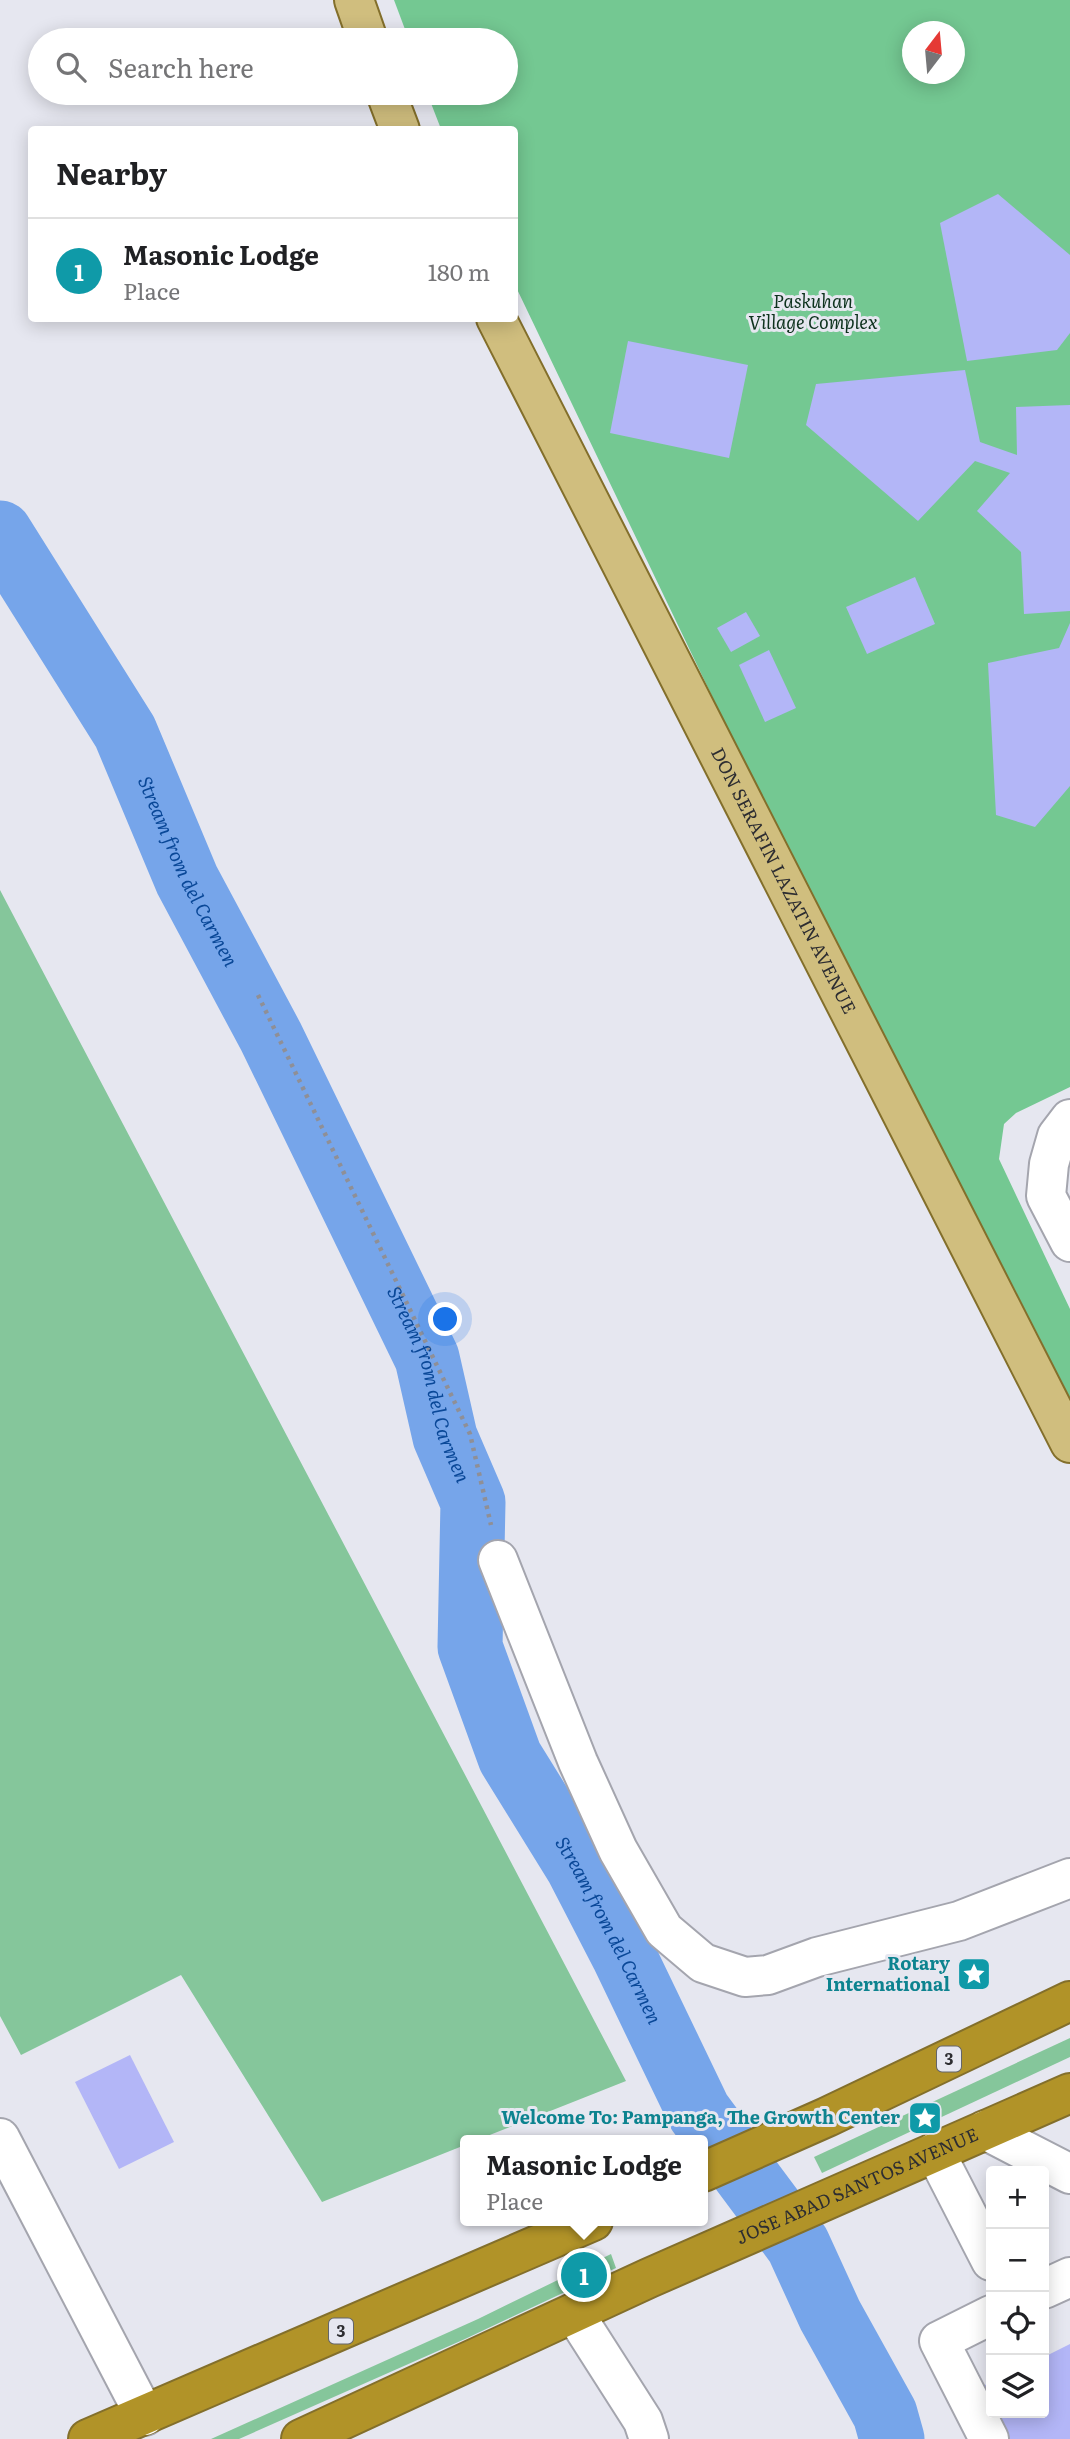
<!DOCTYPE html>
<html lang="en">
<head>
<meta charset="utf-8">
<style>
  body { margin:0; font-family:Literata,serif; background:#f2f2f2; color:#202124 }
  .controls { position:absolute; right:21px; bottom:21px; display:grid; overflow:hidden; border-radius:7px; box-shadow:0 4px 18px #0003 }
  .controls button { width:63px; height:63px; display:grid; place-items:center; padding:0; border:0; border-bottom:2px solid #e0e0e0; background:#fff; color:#202124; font:35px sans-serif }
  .compass { position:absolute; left:902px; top:21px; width:63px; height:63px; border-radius:50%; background:#fff; box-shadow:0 4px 18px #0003; rotate:16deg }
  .you { position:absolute; left:446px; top:1320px; width:24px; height:24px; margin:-18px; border:5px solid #fff; border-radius:50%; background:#1a73e8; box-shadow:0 0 0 10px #1a73e833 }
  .badge { display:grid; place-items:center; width:46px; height:46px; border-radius:50%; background:#206176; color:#fff; font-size:23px; font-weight:700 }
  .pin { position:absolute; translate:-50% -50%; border:4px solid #fff; box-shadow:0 2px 7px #0006 }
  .popup { position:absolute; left:460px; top:2135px; width:248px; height:91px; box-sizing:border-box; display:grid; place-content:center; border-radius:7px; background:#fff; filter:drop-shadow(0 2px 5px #0005); font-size:23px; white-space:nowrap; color:#757577 }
  .popup b { font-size:26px; color:#202124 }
  .popup::after { content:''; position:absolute; left:50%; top:100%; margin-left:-14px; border:14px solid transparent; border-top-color:#fff }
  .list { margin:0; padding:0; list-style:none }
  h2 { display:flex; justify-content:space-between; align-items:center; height:91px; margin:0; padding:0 28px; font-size:30px }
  h2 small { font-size:23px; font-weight:400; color:#757577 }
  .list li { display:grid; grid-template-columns:46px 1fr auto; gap:21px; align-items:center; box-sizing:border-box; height:105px; padding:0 28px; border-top:2px solid #e0e0e0 }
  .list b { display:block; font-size:26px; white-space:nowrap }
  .list p { margin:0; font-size:23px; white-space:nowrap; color:#757577 }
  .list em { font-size:23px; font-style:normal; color:#757577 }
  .icon { flex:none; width:38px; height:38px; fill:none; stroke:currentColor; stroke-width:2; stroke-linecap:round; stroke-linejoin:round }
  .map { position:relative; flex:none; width:1070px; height:2439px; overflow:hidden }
  .search { position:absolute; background:#fff; box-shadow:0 4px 18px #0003; left:28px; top:28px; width:490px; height:77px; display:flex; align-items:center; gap:18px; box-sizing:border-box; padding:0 24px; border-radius:38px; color:#757577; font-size:26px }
  .panel { position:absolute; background:#fff; box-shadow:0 4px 18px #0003; left:28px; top:126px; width:490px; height:196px; border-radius:7px }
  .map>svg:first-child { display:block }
</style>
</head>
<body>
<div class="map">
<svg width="1070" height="2439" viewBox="0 0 1070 2439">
  <rect width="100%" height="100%" fill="#e6e7f0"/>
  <g fill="#85c69b">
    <polygon points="0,890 626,2081 477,2140 465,2140 465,2145 322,2202 181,1975 21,2055 0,2016"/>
    <polygon points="1070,2038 1070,2057 822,2173 814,2157"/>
    <polygon points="611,2254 616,2268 465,2339 239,2439 211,2439 478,2319"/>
  </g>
  <path fill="#74c892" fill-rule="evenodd" d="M 394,0 L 1070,0 L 1070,1087 L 1016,1113 L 1004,1124 L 999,1159 L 1070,1309 L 1070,1398 L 721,715 L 515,285 L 514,130 L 441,129 L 427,93 L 506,93 L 506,40 L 409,40 ZM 912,32 L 954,32 L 954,74 L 912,74 Z"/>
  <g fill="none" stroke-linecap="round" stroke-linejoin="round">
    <path stroke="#76a5ea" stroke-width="65" id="s1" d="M 0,533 L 125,732 L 187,880 L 271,1037 L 427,1358 L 445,1437 L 473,1502 L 470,1647 L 510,1757 L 578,1867 L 623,1954 L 699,2112 L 798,2245 L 830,2315 L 885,2414 L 892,2439"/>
  </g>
  <g fill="#b3b6f7">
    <polygon points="998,194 1070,255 1070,333 1057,350 967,361 940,223"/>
    <polygon points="628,341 748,365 729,458 610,433"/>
    <polygon points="965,370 980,442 1017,455 1016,407 1070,405 1070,611 1024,614 1021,552 977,511 1010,473 975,461 918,521 806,425 816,384"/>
    <polygon points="915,577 935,624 867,654 846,607"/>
    <polygon points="746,612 760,636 731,652 717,628"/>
    <polygon points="1070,623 1070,786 1035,827 996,815 988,663 1059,648"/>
    <polygon points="769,650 796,708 765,722 739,665"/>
    <polygon points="130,2055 174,2142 119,2169 75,2082"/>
    <polygon points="1070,2344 1070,2439 1002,2439 977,2389 991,2382 991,2413 1044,2413 1044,2357"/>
  </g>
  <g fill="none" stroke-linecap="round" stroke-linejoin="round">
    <g stroke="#a4a5ae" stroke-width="42">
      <g id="minor">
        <polyline points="1070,1119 1057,1136 1049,1164 1046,1196 1070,1242"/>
        <polyline points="498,1560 578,1762 618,1850 664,1930 703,1963 745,1977 768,1975 817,1957 959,1921 1070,1878"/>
        <polyline points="985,2130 1070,2174"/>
        <polyline points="0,2138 145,2416"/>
        <polyline points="935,2152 991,2261"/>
        <polyline points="1044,2289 1070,2277"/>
        <polyline points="574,2313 643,2421 649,2439"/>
        <polyline points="989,2439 939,2341 991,2315"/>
      </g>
    </g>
    <g stroke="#836f2b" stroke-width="42">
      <g id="major">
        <polyline points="354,0 368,40"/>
        <polyline points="386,93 400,130"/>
        <path id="s2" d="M 496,318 L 1070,1443"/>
      </g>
    </g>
    <g stroke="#836f2b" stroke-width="42">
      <g id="highway">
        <polyline points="703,2172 827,2117 1070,2001"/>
        <polyline points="88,2439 593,2221"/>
        <path id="s3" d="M 301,2439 L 649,2278 L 1070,2093"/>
      </g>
    </g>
    <polyline stroke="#8f8f96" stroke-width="4.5" stroke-dasharray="3.5 5" stroke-linecap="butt" points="258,995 470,1434 491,1525"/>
    <use href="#minor" stroke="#fff" stroke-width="38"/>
    <use href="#major" stroke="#d0be7e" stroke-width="38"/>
    <use href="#highway" stroke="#b19328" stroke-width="38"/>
  </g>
  <defs>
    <g id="sight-square" transform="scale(1.75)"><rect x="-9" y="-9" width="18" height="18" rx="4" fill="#0f9aa8" stroke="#e6e7f0"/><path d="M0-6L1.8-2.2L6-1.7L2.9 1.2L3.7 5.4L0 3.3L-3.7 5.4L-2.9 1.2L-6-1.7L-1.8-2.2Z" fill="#fff"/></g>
  </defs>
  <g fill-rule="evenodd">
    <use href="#sight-square" x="974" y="1974"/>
    <use href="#sight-square" x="925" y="2118"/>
  </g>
  <g text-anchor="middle" stroke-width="6" stroke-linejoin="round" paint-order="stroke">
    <g fill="#e6e7f0" stroke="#64656a" stroke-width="2">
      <rect x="937" y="2046.5" width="24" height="25" rx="5"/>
      <rect x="329" y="2318.5" width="24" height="25" rx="5"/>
    </g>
    <g font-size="16" font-weight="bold" fill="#2d2d31">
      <text x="949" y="2065">3</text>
      <text x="341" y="2337">3</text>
    </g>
    <g font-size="18" font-style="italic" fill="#0d321d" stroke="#e6e7f0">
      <text x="813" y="308">Paskuhan<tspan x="813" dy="21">Village Complex</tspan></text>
    </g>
    <g font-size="18" fill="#2d2d31" stroke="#e6e7f0">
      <text dy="6" stroke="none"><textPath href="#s2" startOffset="632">DON SERAFIN LAZATIN AVENUE</textPath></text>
      <text dy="6" stroke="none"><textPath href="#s3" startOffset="611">JOSE ABAD SANTOS AVENUE</textPath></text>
    </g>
    <g font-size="18" font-weight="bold" fill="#0d838f" stroke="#e6e7f0" text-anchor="end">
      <text x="950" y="1970">Rotary<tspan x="950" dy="21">International</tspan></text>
      <text x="900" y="2124">Welcome To: Pampanga, The Growth Center</text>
    </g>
    <g font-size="19" font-style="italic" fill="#0a4898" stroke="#e6e7f0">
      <text dy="7" stroke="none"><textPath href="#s1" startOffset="388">Stream from del Carmen</textPath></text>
      <text dy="7" stroke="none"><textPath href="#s1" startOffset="956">Stream from del Carmen</textPath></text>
      <text dy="7" stroke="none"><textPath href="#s1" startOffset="1544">Stream from del Carmen</textPath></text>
    </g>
  </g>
</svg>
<div class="controls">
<button>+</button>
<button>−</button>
<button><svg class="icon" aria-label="locate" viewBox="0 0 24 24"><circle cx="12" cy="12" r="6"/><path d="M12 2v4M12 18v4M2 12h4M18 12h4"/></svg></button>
<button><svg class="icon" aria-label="layers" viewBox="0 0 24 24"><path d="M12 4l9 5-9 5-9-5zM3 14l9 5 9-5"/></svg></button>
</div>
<svg class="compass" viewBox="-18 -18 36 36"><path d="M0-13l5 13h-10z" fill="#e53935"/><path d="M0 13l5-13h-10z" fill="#757577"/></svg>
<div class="you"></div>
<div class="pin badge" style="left:584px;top:2275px;background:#0f9aa8">1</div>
<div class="popup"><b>Masonic Lodge</b>Place</div>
<div class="search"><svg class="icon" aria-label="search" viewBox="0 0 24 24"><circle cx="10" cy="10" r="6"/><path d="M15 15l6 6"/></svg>Search here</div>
<section class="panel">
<h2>Nearby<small></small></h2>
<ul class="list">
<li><span class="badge" style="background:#0f9aa8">1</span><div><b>Masonic Lodge</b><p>Place</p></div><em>180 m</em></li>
</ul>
</section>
</div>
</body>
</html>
